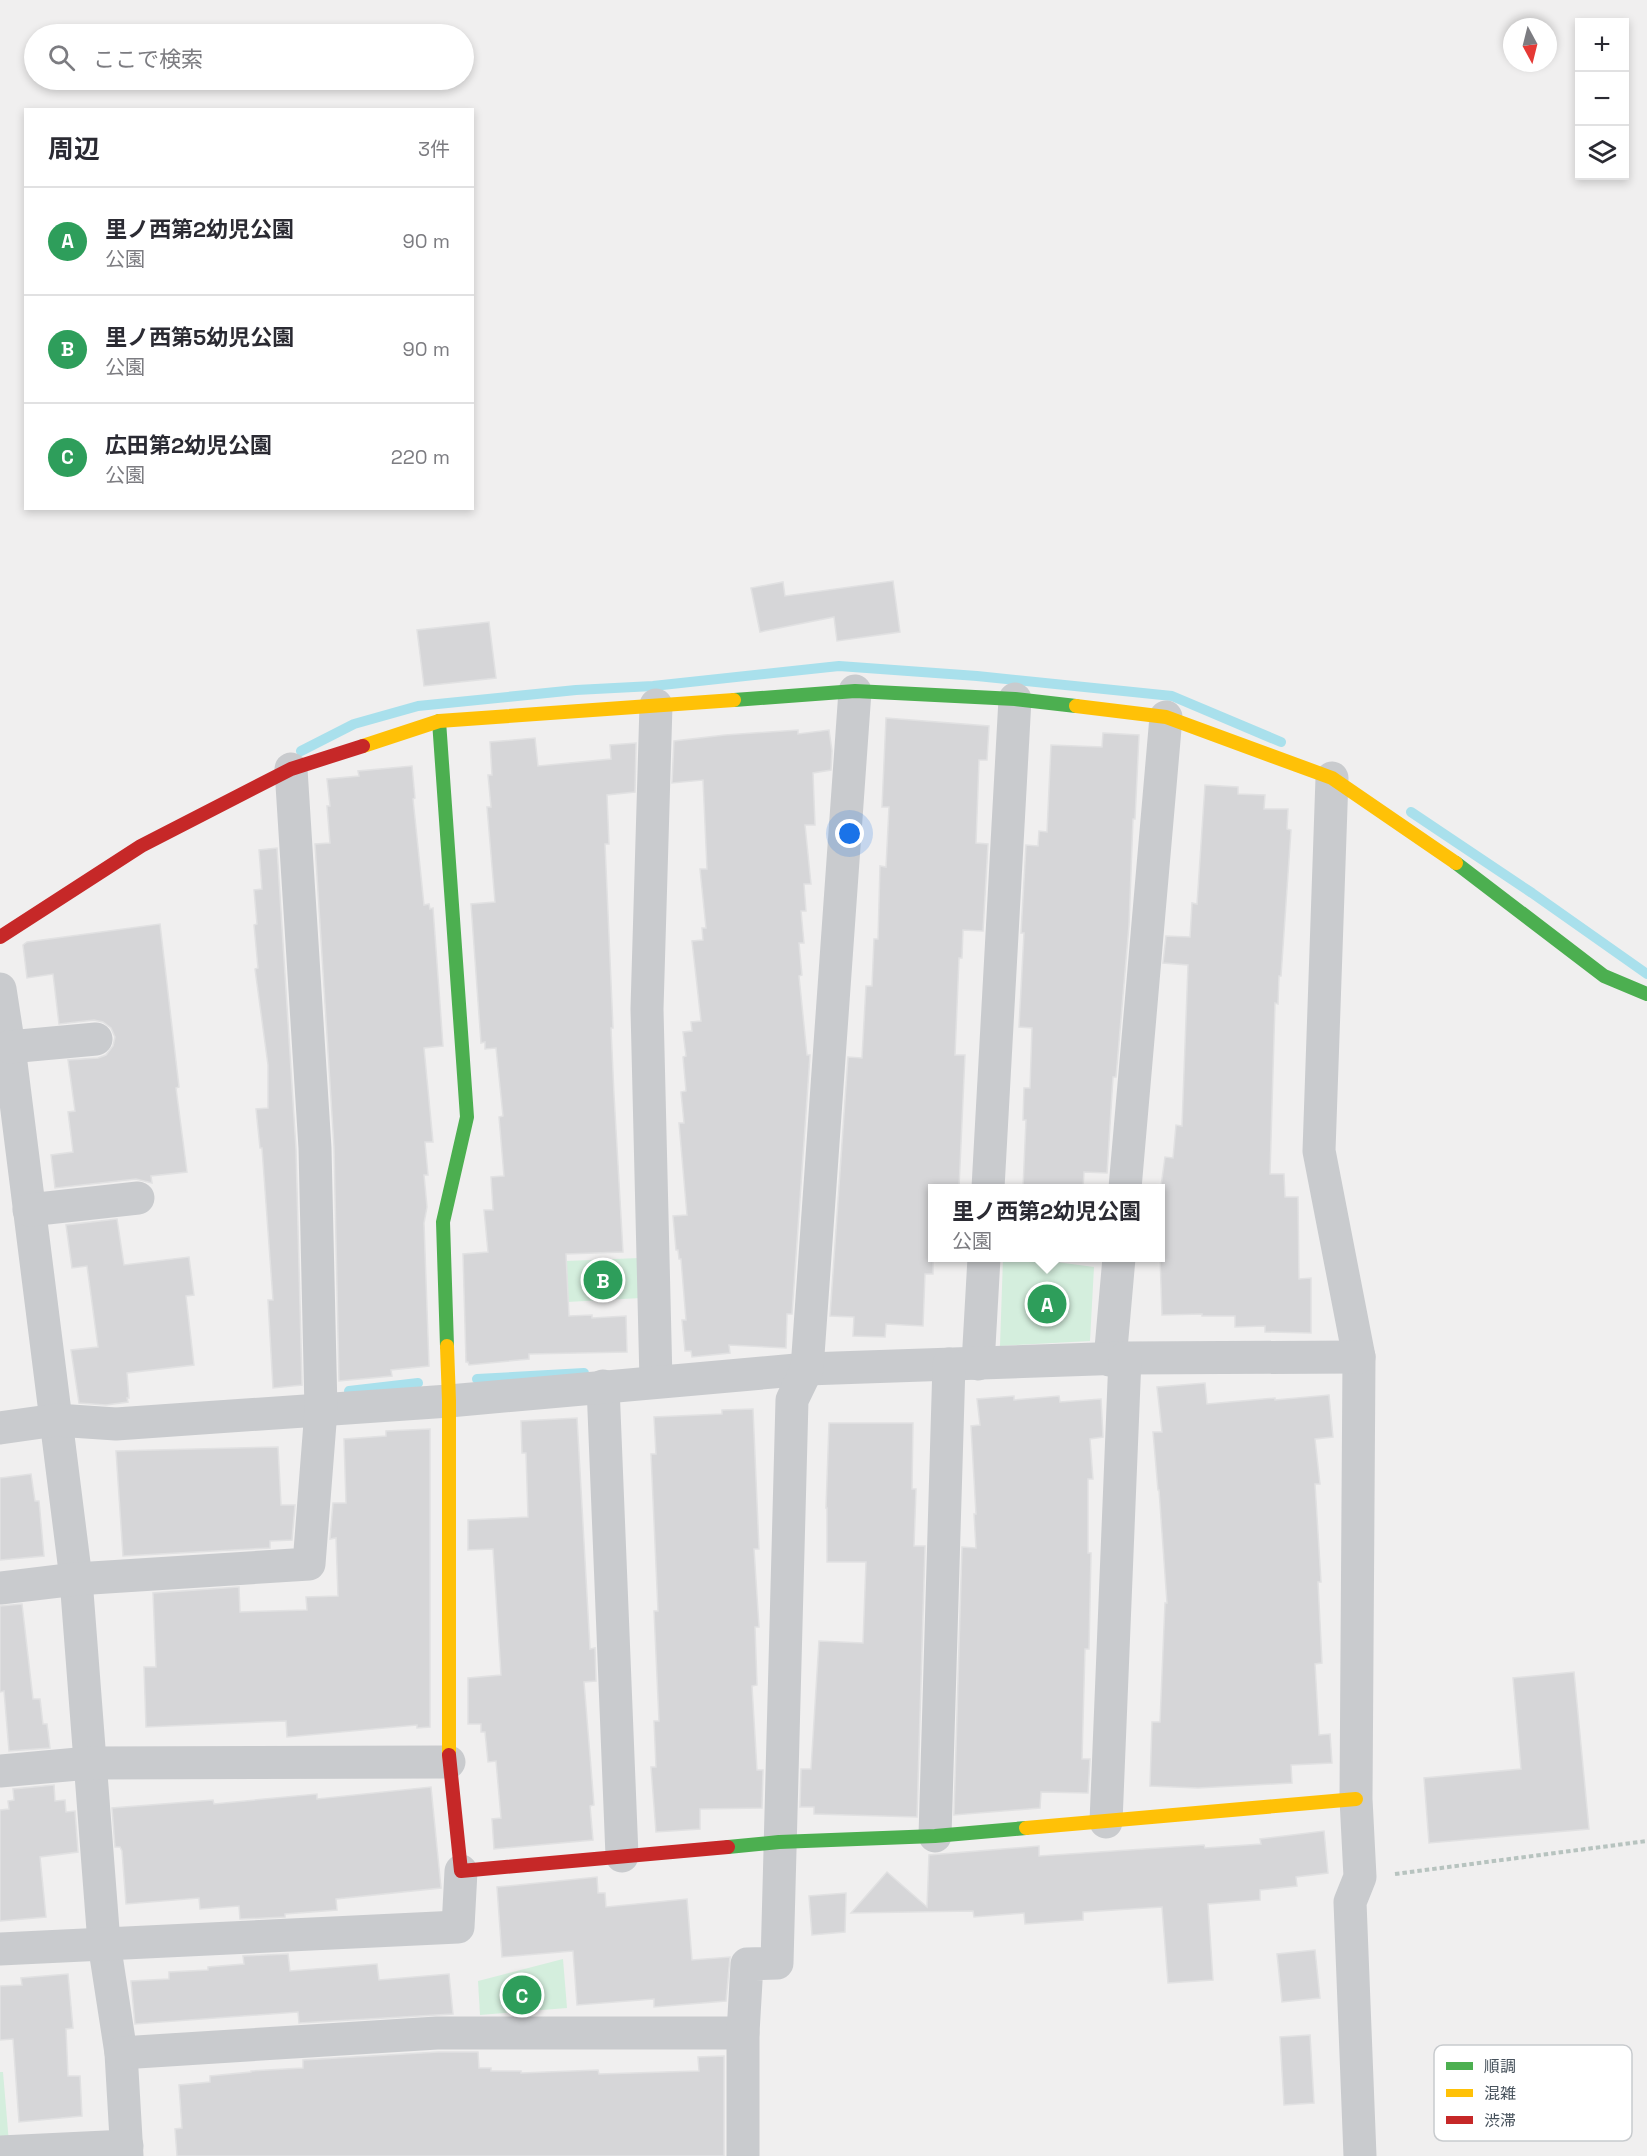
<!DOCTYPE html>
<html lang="ja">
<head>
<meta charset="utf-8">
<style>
  body { margin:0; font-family:"Space Grotesk","Noto Sans JP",sans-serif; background:#f2f2f3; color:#2b2b33 }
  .controls { position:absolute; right:18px; top:18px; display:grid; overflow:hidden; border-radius:0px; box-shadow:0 3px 9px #0003 }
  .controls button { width:54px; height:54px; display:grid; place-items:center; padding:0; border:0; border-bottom:2px solid #e1e1e2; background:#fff; color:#2b2b33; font:30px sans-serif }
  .compass { position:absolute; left:1503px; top:18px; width:54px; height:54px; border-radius:50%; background:#fff; box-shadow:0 3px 9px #0003; rotate:173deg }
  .you { position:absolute; left:850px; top:834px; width:21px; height:21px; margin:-15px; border:4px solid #fff; border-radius:50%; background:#1a73e8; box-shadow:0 0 0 9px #1a73e833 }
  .badge { display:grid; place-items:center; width:39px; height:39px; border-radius:50%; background:#2563eb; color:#fff; font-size:20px; font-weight:700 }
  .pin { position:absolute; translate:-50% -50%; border:3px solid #fff; box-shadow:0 2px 6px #0006 }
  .popup { position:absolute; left:928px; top:1184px; width:237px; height:78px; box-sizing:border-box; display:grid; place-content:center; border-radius:0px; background:#fff; filter:drop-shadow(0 2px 4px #0005); font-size:20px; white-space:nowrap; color:#7c7c81 }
  .popup b { font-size:22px; color:#2b2b33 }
  .popup::after { content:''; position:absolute; left:50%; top:100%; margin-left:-12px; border:12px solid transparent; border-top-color:#fff }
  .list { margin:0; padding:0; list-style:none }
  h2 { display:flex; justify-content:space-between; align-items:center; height:78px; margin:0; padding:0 24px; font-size:26px }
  h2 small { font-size:20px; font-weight:400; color:#7c7c81 }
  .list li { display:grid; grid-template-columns:39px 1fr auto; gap:18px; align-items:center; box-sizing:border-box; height:108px; padding:0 24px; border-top:2px solid #e1e1e2 }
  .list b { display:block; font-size:22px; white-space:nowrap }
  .list p { margin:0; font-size:20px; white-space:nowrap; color:#7c7c81 }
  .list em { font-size:20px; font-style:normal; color:#7c7c81 }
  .icon { flex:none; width:33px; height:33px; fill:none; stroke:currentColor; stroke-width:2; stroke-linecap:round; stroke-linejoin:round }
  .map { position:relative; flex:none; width:1647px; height:2156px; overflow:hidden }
  .search { position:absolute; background:#fff; box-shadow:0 3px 9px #0003; left:24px; top:24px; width:450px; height:66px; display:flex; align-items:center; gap:15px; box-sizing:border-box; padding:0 21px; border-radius:33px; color:#7c7c81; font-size:22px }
  .panel { position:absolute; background:#fff; box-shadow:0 3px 9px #0003; left:24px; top:108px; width:450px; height:402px; border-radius:0px }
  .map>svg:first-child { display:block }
</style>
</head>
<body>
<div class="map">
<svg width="1647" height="2156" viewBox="0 0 1647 2156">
  <rect width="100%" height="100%" fill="#f0efef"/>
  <g fill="#d4eedd">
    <polygon points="639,1258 641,1298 567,1302 566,1261"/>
    <polygon points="1003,1258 1049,1258 1049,1261 1094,1267 1090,1341 1000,1346"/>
    <polygon points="563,1959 567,2008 480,2015 478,1981"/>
    <polygon points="0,2072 3,2072 9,2143 0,2143"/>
  </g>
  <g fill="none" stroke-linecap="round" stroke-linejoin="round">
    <g stroke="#a9e0ec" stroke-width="10">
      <polyline points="301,751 354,724 418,706 576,690 653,686 839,666 977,676 1172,696 1281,742"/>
      <polyline points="1411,812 1532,893 1647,974"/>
      <polyline points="477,1379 584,1373"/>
      <polyline points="349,1391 418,1383"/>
    </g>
  </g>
  <g fill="#d6d6d8" stroke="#e1e1e2" stroke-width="1.5">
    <polygon points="893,581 900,632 837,641 834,617 760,632 751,588 783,582 785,596"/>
    <polygon points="489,622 496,678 424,686 417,630"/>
    <polygon points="886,718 989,726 987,760 979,760 976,843 988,844 983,931 963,930 962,958 959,958 955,1055 965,1055 959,1188 933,1188 933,1274 925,1274 923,1326 886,1324 885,1337 853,1336 854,1317 830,1316 848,1057 862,1058 866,986 872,986 874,939 878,939 880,866 886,867 889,807 882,807"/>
    <polygon points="798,730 798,734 829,730 832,751 831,770 813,773 815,825 805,825 811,884 804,884 806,911 801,911 804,943 799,943 802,975 799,976 807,1055 810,1055 792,1314 787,1314 786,1348 729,1345 730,1353 692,1357 691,1351 685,1351 682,1320 686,1320 681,1259 679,1259 678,1250 676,1250 673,1216 687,1215 679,1123 684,1123 681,1092 686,1091 683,1057 686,1056 683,1032 692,1031 691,1022 701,1021 692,941 703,940 702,928 706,928 700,869 707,869 703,780 672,783 674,741 725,735"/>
    <polygon points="1103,733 1139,735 1135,819 1133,819 1129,925 1116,1077 1113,1077 1107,1173 1084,1172 1083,1188 1023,1188 1026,1120 1023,1120 1024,1088 1030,1088 1032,1028 1019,1027 1024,933 1021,933 1026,845 1038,846 1039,831 1047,832 1051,745 1102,747"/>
    <polygon points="535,738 538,766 611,759 610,745 636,743 635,792 607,795 609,844 605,844 613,1028 611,1028 614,1095 623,1252 566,1254 569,1316 592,1315 592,1318 626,1316 627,1352 529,1354 529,1359 469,1365 468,1362 466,1362 463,1254 488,1252 484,1210 493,1210 491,1177 504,1176 499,1117 503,1116 496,1048 485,1049 485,1042 481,1043 471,904 495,902 487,807 491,807 488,775 492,775 490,742"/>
    <polygon points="412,766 415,798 413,799 424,905 429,904 430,909 433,908 443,1046 424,1048 433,1142 425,1142 428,1175 424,1175 427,1207 424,1223 429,1366 391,1370 392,1376 339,1381 334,1147 315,844 330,843 327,806 330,806 327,779 359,776 358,771"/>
    <polygon points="1205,785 1238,787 1238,794 1265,795 1264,809 1288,809 1287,829 1291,830 1281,976 1279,976 1278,1004 1275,1003 1270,1174 1284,1174 1285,1197 1298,1197 1299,1279 1311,1278 1311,1333 1265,1332 1265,1326 1235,1327 1235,1316 1202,1316 1202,1314 1162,1315 1160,1257 1164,1187 1161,1186 1165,1157 1173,1158 1176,1125 1182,1126 1188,965 1163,963 1166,936 1190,937 1192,903 1197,904"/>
    <polygon points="277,848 296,1149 302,1385 273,1388 268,1300 273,1300 262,1148 260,1148 256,1109 268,1108 268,1065 255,969 258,968 254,925 257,924 254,890 262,889 259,850"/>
    <polygon points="160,924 179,1087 176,1088 187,1172 151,1176 152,1183 136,1179 55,1188 51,1155 73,1152 68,1112 75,1111 68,1060 98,1058 106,1055 113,1046 115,1037 111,1028 103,1022 94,1020 59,1024 53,974 27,978 23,945 27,942"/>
    <polygon points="117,1219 124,1265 189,1257 194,1295 186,1296 194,1365 127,1373 129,1398 127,1398 128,1402 106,1405 79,1403 71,1350 98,1347 87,1266 72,1268 66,1225"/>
    <polygon points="1205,1383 1207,1404 1275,1398 1275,1400 1329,1395 1333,1437 1315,1439 1320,1484 1315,1484 1321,1582 1318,1582 1322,1663 1315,1664 1319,1735 1330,1734 1332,1763 1291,1765 1292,1783 1198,1788 1150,1786 1152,1722 1160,1722 1165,1603 1167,1603 1159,1490 1158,1490 1153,1432 1162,1432 1157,1387"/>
    <polygon points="1014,1396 1014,1400 1059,1396 1060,1402 1101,1399 1103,1437 1090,1439 1093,1479 1088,1479 1088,1553 1091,1553 1089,1649 1085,1649 1082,1759 1090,1759 1088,1793 1041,1792 1040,1808 954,1815 962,1547 976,1548 974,1514 976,1514 971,1426 980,1425 977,1399"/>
    <polygon points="753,1409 759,1549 754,1549 759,1627 755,1627 757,1685 752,1686 757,1770 763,1770 762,1808 700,1809 700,1829 656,1832 651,1767 656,1767 654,1721 659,1721 654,1611 658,1611 651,1454 656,1454 654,1417 722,1414 722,1410"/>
    <polygon points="577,1418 590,1649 595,1648 596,1681 584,1682 594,1805 590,1806 593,1840 494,1849 492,1819 501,1818 496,1761 488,1762 485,1732 481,1732 481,1724 468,1724 468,1678 501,1675 493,1549 468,1550 468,1520 528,1517 526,1453 522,1453 521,1421"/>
    <polygon points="829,1423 913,1423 912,1489 916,1489 914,1546 925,1546 917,1817 814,1814 814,1807 800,1807 801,1769 811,1769 819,1641 863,1643 866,1562 827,1562 827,1508 826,1508"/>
    <polygon points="430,1429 430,1727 417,1728 417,1725 287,1737 286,1721 146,1727 144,1667 156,1667 153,1593 239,1587 240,1612 307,1610 306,1597 338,1596 336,1538 330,1539 333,1503 346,1503 344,1439 386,1436 386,1431"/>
    <polygon points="278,1447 281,1505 295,1505 292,1540 270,1541 270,1548 123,1556 116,1451"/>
    <polygon points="31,1474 35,1501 39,1501 44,1556 0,1560 0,1478"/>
    <polygon points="22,1604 33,1699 40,1699 43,1724 47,1724 50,1748 9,1751 4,1691 0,1692 0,1606"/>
    <polygon points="1574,1672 1589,1829 1429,1843 1424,1778 1521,1769 1513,1678"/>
    <polygon points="54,1785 55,1801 65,1800 66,1812 75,1811 78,1852 40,1857 46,1917 0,1921 0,1810 9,1809 8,1801 14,1800 13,1789"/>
    <polygon points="431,1787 441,1888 336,1899 337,1910 285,1914 285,1917 240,1919 239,1906 200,1909 199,1898 126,1904 122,1851 120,1847 115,1847 112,1808 213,1800 214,1804 317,1794 317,1799"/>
    <polygon points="1324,1831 1328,1873 1296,1877 1297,1886 1260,1890 1260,1900 1208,1904 1213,1980 1168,1983 1162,1907 1083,1912 1083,1920 1025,1924 1024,1913 974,1917 973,1911 851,1913 887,1872 927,1907 929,1855 1039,1846 1039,1856 1204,1845 1205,1848 1261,1844 1260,1839"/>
    <polygon points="597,1877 598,1893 605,1893 606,1907 687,1899 692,1960 730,1957 726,2001 654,2007 654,1999 577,2005 573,1951 502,1957 497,1887"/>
    <polygon points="846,1893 845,1932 812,1935 809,1896"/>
    <polygon points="1315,1950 1320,1998 1282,2002 1277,1954"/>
    <polygon points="288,1954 290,1971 377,1964 379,1980 449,1974 453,2014 299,2023 298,2012 135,2024 131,1981 169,1979 169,1972 208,1970 208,1967 244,1964 243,1956"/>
    <polygon points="68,1974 73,2028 66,2029 68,2076 80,2076 82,2116 19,2122 13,2039 0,2040 0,1986 22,1985 21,1978"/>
    <polygon points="1310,2035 1314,2103 1284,2105 1280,2037"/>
    <polygon points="438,2052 478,2052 479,2068 491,2068 491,2071 521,2071 521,2073 598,2070 599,2074 699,2071 698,2057 724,2056 724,2156 177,2156 175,2129 182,2128 179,2085 210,2082 210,2076 251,2072 251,2071 303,2068 303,2060"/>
  </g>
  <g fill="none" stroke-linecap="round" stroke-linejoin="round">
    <polyline stroke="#b7c3bf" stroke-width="4" stroke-dasharray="4.5 3" stroke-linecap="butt" points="1395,1874 1647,1841"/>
    <g stroke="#c9cbce" stroke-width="33">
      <polyline points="1332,778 1319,1151 1359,1357 1356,1799 1360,1877 1350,1902 1360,2156"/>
      <polyline points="0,989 9,1047 76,1579 104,1943 121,2053 127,2156"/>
      <polyline points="9,1047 96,1039"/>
      <polyline points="988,1188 1015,699"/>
      <polyline points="1125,1188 1166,717"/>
      <polyline points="29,1210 138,1198"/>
      <polyline points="1110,1360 1119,1258"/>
      <polyline points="978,1364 984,1258"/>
      <polyline points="656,1381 647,1009 656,705"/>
      <polyline points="603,1386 622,1856"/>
      <polyline points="0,1428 56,1420 116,1424 449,1401 807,1369 1125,1358 1359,1357"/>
      <polyline points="0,1588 76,1579 309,1564 321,1410 315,1148 291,769"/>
      <polyline points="0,1771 89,1763 449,1762"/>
      <polyline points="1106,1822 1125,1358"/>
      <polyline points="935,1836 949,1364"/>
      <polyline points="0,1949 458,1927 461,1871"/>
      <polyline points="121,2053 437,2033 743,2033"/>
      <polyline points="0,2152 127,2146"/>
      <polyline points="743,2156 743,2033 747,1964 777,1963 792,1400 807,1369 855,691"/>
    </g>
    <g stroke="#4caf50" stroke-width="14">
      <polyline points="734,700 855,691 1015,699 1076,706"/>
      <polyline points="439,721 467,1117 443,1222 447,1346"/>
      <polyline points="1456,863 1604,976 1647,994"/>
      <polyline points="728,1847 779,1842 935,1836 1026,1828"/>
    </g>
    <g stroke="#ffc107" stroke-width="14">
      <polyline points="1076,706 1166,717 1332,778 1456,863"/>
      <polyline points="363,746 439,721 734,700"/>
      <polyline points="447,1346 449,1401 449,1755"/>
      <polyline points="1026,1828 1356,1799"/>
    </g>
    <g stroke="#c62828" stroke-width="14">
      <polyline points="0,937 141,846 291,769 363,746"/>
      <polyline points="449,1755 461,1871 728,1847"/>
    </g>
  </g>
  <rect x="1434" y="2045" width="198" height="96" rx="9" fill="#fff" stroke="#c8cbce" stroke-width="1.5"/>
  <rect x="1446" y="2062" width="27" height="8" fill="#4caf50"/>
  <rect x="1446" y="2089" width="27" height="8" fill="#ffc107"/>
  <rect x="1446" y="2116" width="27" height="8" fill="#c62828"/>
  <g font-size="16" fill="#47525c">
    <text x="1484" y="2072">順調</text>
    <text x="1484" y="2099">混雑</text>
    <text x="1484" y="2126">渋滞</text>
  </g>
</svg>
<div class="controls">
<button>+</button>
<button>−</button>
<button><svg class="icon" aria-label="layers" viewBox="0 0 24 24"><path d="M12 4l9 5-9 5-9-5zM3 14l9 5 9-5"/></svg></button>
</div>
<svg class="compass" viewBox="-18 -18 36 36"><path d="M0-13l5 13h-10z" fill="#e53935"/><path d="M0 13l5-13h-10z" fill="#7c7c81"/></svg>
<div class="you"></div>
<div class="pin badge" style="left:1047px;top:1304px;background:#2e9e5b">A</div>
<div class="popup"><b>里ノ西第2幼児公園</b>公園</div>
<div class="pin badge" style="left:603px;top:1280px;background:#2e9e5b">B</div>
<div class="pin badge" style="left:522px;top:1995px;background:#2e9e5b">C</div>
<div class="search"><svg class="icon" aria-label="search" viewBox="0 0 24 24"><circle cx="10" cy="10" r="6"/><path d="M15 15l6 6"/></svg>ここで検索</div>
<section class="panel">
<h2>周辺<small>3件</small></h2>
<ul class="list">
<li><span class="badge" style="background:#2e9e5b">A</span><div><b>里ノ西第2幼児公園</b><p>公園</p></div><em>90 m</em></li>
<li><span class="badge" style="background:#2e9e5b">B</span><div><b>里ノ西第5幼児公園</b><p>公園</p></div><em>90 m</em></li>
<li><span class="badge" style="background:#2e9e5b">C</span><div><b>広田第2幼児公園</b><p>公園</p></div><em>220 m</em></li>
</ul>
</section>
</div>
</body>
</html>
